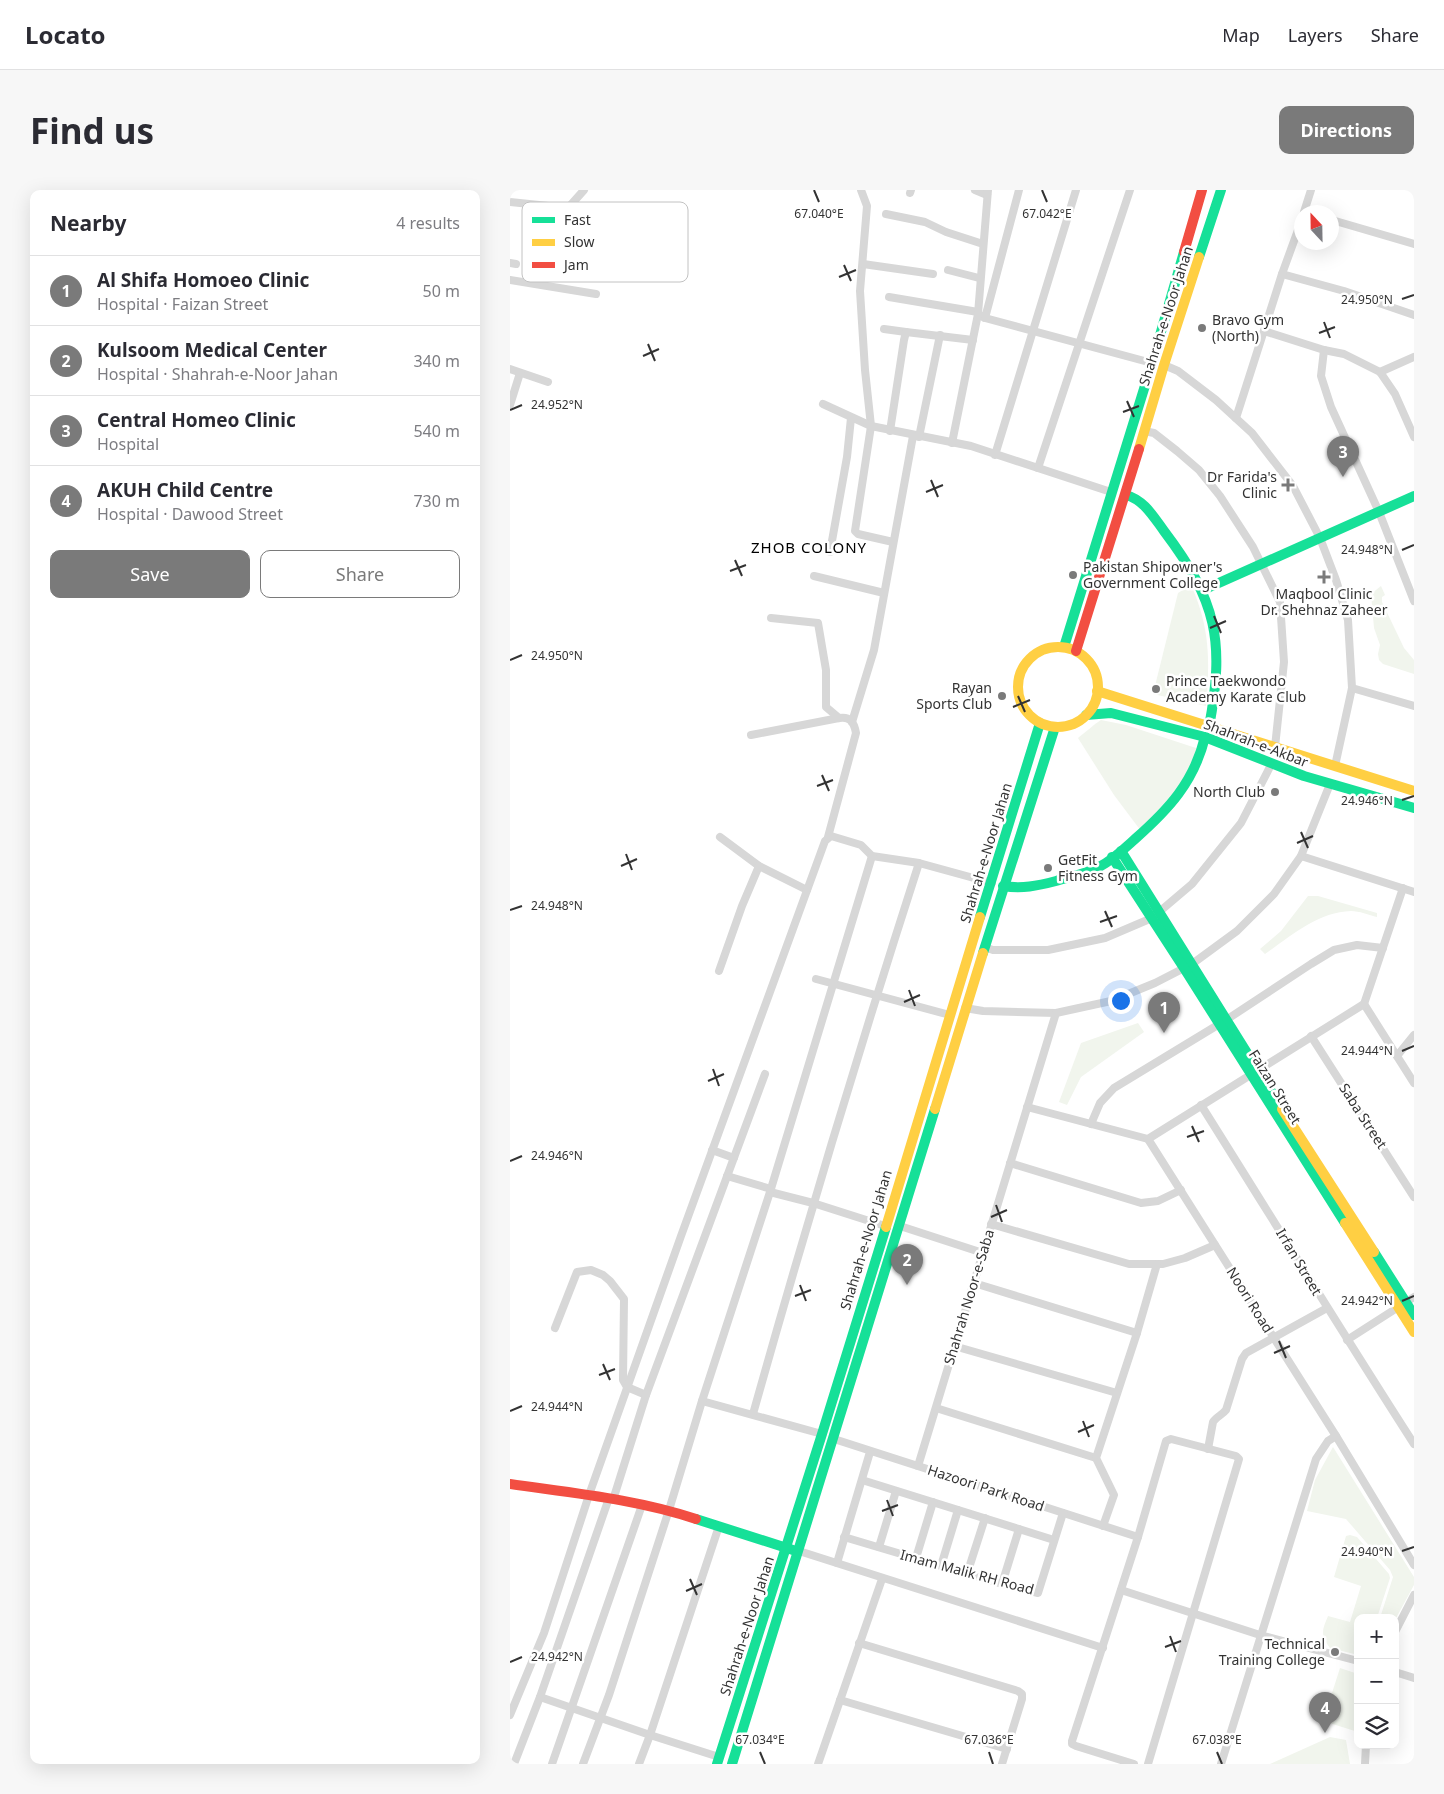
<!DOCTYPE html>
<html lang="en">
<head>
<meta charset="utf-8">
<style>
  body { margin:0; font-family:"Noto Sans",sans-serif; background:#f7f7f7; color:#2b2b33 }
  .controls { position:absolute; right:15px; bottom:15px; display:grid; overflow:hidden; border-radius:10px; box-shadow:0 5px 20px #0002 }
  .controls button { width:45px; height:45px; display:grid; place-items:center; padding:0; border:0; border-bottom:1px solid #e1e1e2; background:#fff; color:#2b2b33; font:25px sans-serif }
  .compass { position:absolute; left:784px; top:15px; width:45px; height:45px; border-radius:50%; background:#fff; box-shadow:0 5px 20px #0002; rotate:338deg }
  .you { position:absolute; left:610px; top:810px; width:18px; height:18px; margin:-12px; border:4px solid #fff; border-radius:50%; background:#1a73e8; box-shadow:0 0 0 8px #1a73e833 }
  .badge { display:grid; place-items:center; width:32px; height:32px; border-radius:50%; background:#7a7a7a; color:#fff; font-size:16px; font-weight:700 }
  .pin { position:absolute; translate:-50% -41px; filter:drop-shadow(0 1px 2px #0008) }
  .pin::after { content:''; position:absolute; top:26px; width:18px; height:15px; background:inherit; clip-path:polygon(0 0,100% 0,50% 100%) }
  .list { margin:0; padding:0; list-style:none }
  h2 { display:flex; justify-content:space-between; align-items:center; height:65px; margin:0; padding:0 20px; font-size:21px }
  h2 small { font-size:16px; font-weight:400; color:#7c7c81 }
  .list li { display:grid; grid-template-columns:32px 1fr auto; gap:15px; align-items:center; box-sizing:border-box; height:70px; padding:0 20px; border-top:1px solid #e1e1e2 }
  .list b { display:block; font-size:19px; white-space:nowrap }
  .list p { margin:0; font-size:16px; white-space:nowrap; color:#7c7c81 }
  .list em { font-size:16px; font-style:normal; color:#7c7c81 }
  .actions { display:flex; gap:10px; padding:15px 20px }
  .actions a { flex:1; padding:11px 0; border:1px solid #7a7a7a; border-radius:10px; text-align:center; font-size:18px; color:#7a7a7a }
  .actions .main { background:#7a7a7a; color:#fff }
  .icon { flex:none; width:28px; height:28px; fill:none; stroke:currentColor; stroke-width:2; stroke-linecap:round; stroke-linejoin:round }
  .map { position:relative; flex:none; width:904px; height:1574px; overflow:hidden; border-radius:10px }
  header { display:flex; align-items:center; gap:30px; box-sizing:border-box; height:70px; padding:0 25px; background:#fff; border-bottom:1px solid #e1e1e2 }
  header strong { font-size:24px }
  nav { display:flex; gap:28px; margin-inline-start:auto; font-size:18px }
  .intro { display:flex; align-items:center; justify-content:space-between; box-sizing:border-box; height:120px; padding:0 30px }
  h1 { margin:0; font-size:35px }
  .button { padding:12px 22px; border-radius:10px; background:#7a7a7a; color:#fff; font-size:18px; font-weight:700 }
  main { display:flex; gap:30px; padding:0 30px }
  aside { flex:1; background:#fff; border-radius:10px; box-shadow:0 5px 20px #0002 }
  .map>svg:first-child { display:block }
</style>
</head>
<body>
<header>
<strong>Locato</strong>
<nav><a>Map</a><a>Layers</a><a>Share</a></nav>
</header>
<div class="intro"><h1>Find us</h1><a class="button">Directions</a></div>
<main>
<aside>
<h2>Nearby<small>4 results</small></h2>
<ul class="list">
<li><span class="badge">1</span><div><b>Al Shifa Homoeo Clinic</b><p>Hospital · Faizan Street</p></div><em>50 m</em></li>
<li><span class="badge">2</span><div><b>Kulsoom Medical Center</b><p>Hospital · Shahrah-e-Noor Jahan</p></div><em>340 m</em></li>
<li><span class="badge">3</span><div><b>Central Homeo Clinic</b><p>Hospital</p></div><em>540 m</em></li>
<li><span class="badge">4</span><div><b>AKUH Child Centre</b><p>Hospital · Dawood Street</p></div><em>730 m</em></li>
</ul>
<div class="actions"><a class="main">Save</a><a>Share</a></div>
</aside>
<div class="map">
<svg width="904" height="1574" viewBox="0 0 904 1574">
  <rect width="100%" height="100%" fill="#fff"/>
  <g fill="#f1f5ed">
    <path d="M 681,395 C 700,437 700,471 696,516 L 643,504 L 668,403 Z"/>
    <polygon points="871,396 875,405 872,407 872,412 894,458 904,470 904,484 873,474 869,470 868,464 870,455 864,438 861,404"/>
    <path d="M 591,530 L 616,535 L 689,559 L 667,601 L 631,641 L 604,605 L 568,548 C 576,542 583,535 591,530 Z"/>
    <path d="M 798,706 L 808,706 L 867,723 L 867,727 C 859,725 849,721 841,721 C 808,722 781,746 755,764 L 750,759 L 771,741 Z"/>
    <polygon points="628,833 634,842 571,887 557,915 549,912 571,853"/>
    <polygon points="823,1257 904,1387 904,1395 885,1430 885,1428 870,1428 883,1387 880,1380 836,1329 797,1321 805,1290"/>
    <path d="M 840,1345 L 847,1347 L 879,1384 L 880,1388 L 867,1428 L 848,1428 L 848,1465 L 820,1458 C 810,1444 812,1441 818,1426 L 840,1432 L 851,1396 L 824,1387 L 836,1346 Z"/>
    <polygon points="830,1478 848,1484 848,1542 813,1531"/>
    <polygon points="820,1547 836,1550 840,1574 760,1574"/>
  </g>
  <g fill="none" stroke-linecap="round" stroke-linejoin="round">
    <g stroke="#d7d7d7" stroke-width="8">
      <polyline points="351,0 357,16 350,101 355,180 361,236 345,341 348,344 383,352"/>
      <polyline points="465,0 477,5"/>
      <polyline points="400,3 401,0"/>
      <polyline points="0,12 58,18 74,0"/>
      <polyline points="794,22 801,0"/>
      <polyline points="376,24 415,32 436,42 473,54"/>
      <polyline points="822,30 904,54"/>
      <polyline points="0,73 6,74"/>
      <polyline points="353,74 423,84"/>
      <polyline points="438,80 469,88"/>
      <polyline points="772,84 834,101 904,125"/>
      <polyline points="0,90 86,104"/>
      <polyline points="379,107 468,122"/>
      <polyline points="468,124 475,128 642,173"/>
      <polyline points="475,128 509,0"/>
      <polyline points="374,139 396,142"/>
      <polyline points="754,141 814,160 834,164 870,182 885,204 904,247"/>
      <polyline points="814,160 811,186 821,217 869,322 904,411"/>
      <polyline points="654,175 668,181 706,210 742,243 783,296 810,348 826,390 838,430 842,498 825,576"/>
      <polyline points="0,179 38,192"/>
      <polyline points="870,182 904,167"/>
      <polyline points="313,214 361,236 461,256 601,302"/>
      <polyline points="0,215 10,183"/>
      <polyline points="726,228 772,84 792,29"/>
      <polyline points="380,241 394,150 396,142 463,150"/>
      <polyline points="634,241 644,243 667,261 689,280 710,306 743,357 770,412 774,472 765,557"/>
      <polyline points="409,247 430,145"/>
      <polyline points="442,253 468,124 478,0"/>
      <polyline points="485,265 566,0"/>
      <polyline points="528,278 620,0"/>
      <polyline points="320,362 337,267 341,228"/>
      <polyline points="304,386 374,403"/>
      <polyline points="261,428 308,433 316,480 316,517 329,528"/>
      <polyline points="842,498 904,516"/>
      <polyline points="342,532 364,460 403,246"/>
      <path d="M 241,545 L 329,528 C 340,526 344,532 346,543 L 318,647"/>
      <polyline points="210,647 249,676 297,700"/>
      <polyline points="791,666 904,702"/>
      <polyline points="474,757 483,760 538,760 595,748 642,728 682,694 731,633 762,573"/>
      <polyline points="209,781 232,716 249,676"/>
      <polyline points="306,789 440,825"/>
      <polyline points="854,814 904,893"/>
      <polyline points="455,818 473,821 546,823 601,811 645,793 682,774 727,741 764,704 791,666 820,594"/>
      <polyline points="801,846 904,1007"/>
      <polyline points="887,866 904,845"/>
      <path d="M 691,915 C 762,1028 832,1142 904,1254"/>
      <polyline points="517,917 638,949 854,814 893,698"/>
      <polyline points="581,934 590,913 604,898 716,830 801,774 824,760 847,755 873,758"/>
      <polyline points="638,949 826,1246 904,1375"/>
      <polyline points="202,960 224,968"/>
      <polyline points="500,973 631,1013 648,1011 671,1000"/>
      <polyline points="217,986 261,999"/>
      <polyline points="260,1002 303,1013 375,1036"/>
      <polyline points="481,1034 619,1074 653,1074 675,1068 705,1055"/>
      <polyline points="390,1036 473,1063"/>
      <polyline points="464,1093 627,1143"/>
      <polyline points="45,1138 67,1082 81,1080 93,1085 100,1091 114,1109 113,1190 117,1197 136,1205"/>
      <polyline points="837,1150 904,1107"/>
      <polyline points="444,1156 607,1203"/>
      <polyline points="192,1211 312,1244"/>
      <polyline points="426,1218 586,1268"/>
      <path d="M 243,1224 C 295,1039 350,856 409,673"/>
      <polyline points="324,1249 628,1347"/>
      <path d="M 698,1259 L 703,1232 C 706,1227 712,1225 716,1220 L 732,1169 L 736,1163 L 817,1118"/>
      <polyline points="408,1276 546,823"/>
      <polyline points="352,1290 544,1350"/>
      <polyline points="103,1310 136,1205 255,884"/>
      <polyline points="593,1336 604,1305 586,1268 627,1143 647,1074"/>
      <polyline points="334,1347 492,1394 528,1403 553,1323"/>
      <polyline points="369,1357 386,1301"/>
      <polyline points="289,1361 593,1458"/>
      <polyline points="406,1368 423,1312"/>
      <polyline points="327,1373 360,1262"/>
      <polyline points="431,1376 448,1320"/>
      <polyline points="457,1384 475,1328"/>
      <polyline points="492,1394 509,1339"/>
      <polyline points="611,1400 750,1445 848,1471"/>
      <polyline points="885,1442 904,1405"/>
      <polyline points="349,1453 508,1501 512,1504 512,1509 492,1574"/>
      <polyline points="885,1482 904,1488"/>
      <polyline points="30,1507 140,1545 209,1567"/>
      <polyline points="330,1510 497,1559"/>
      <polyline points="0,1525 34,1443 79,1305 171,1046 315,651 321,646 351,655 362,666 409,673 482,693"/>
      <polyline points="4,1574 30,1507 99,1308"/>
      <polyline points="42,1574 132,1315"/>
      <polyline points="73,1574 99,1505 159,1320 192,1211 260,1002 362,666"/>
      <polyline points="129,1574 140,1545 209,1336"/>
      <polyline points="308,1574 372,1389"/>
      <polyline points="624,1574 566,1556 562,1554 562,1551 628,1347 656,1251 661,1249 726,1266 729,1269 638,1574"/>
      <polyline points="711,1574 806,1269 818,1251 826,1246"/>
      <polyline points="855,1574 856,1555"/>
    </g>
    <g stroke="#16e098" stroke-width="10">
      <polyline points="689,67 711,0"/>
      <path d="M 616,305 C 634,310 643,326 654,341 C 707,411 715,451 699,537"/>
      <polyline points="693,400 904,306"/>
      <polyline points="554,457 642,173 674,62"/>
      <polyline points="576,525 601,523 695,547 794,586 904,618"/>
      <polyline points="611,661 772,919"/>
      <polyline points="602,667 674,778 835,1033"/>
      <path d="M 493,696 C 512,699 527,696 546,691 C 560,687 576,684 589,677 C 603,670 614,659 625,649 C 659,619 684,592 695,547"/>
      <polyline points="470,727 530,533"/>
      <polyline points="473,763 545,537"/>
      <polyline points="864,1062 904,1125"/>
      <polyline points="186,1329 283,1360"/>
      <polyline points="207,1574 312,1244 376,1037"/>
      <polyline points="222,1574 425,919"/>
    </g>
    <g stroke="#ffcf43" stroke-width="10">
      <polyline points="629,259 654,175 689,67"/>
      <circle cx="548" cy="497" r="40"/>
      <polyline points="587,501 904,601"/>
      <polyline points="425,919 473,763"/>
      <polyline points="772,919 864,1062"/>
      <polyline points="835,1033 904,1142"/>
      <polyline points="376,1037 470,727"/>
    </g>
    <g stroke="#f24e42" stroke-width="10">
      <polyline points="674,62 692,0"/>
      <polyline points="566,461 629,259"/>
      <path d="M 0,1294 C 62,1303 126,1309 186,1329"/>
    </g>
  </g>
  <path fill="none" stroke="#333" stroke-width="2" d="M 304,0 L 309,12M 532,0 L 537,12M 334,75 L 341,91M 329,87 L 346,80M 892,109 L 904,105M 814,132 L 820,148M 809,143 L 825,137M 138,154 L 145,171M 133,166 L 149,159M 617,211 L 624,227M 0,220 L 12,215M 613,222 L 629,216M 421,290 L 428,307M 416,302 L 433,295M 892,360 L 904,355M 225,370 L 232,386M 220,381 L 236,375M 704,426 L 711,443M 700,438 L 716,431M 0,470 L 12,465M 508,506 L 515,522M 503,517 L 520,510M 312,585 L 319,601M 307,596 L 323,590M 892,610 L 904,606M 791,642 L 798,658M 787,653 L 803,646M 116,664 L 122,680M 111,676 L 127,669M 0,720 L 12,716M 595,721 L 602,737M 590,732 L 607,726M 399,800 L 405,816M 394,812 L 410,805M 892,861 L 904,856M 203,879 L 209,896M 198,891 L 214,884M 682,936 L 689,952M 677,947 L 694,941M 0,971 L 12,966M 486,1015 L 492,1032M 481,1027 L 497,1020M 290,1095 L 296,1111M 285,1106 L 301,1100M 892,1111 L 904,1106M 769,1151 L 776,1168M 764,1163 L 780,1156M 93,1174 L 100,1190M 89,1185 L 105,1179M 0,1221 L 12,1216M 573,1231 L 579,1247M 568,1242 L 584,1235M 377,1310 L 383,1326M 372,1321 L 388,1315M 892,1361 L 904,1357M 180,1389 L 187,1405M 176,1401 L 192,1394M 660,1446 L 666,1462M 655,1457 L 671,1451M 0,1472 L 12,1467M 250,1562 L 255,1574M 479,1562 L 483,1574M 707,1562 L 712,1574"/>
  <g fill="#7a7a7a" stroke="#fff" stroke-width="2">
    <circle cx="692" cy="138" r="5"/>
    <path d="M775.5 287.5h5v5h5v5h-5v5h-5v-5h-5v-5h5z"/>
    <circle cx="563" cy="385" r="5"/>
    <path d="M811.5 379.5h5v5h5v5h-5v5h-5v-5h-5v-5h5z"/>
    <circle cx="646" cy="499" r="5"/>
    <circle cx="492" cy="506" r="5"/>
    <circle cx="765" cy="602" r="5"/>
    <circle cx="538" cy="678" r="5"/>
    <circle cx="825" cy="1462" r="5"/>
  </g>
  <g text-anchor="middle" stroke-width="5" stroke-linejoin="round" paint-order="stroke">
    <g font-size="14" fill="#333" stroke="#fff">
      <text transform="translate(656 126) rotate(-72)" y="5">Shahrah-e-Noor Jahan</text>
      <text transform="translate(746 553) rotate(21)" y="5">Shahrah-e-Akbar</text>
      <text transform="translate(476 663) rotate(-73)" y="5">Shahrah-e-Noor Jahan</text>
      <text transform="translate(765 897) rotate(58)" y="5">Faizan Street</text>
      <text transform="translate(853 926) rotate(57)" y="5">Saba Street</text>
      <text transform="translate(356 1050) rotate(-73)" y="5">Shahrah-e-Noor Jahan</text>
      <text transform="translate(789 1072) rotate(59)" y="5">Irfan Street</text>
      <text transform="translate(459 1107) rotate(-73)" y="5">Shahrah Noor-e-Saba</text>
      <text transform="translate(740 1110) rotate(58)" y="5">Noori Road</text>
      <text transform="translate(476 1298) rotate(18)" y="5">Hazoori Park Road</text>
      <text transform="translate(457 1382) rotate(15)" y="5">Imam Malik RH Road</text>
      <text transform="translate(237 1436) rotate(-72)" y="5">Shahrah-e-Noor Jahan</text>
    </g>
    <g font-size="14" fill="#333" stroke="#fff" text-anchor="start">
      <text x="702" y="135">Bravo Gym<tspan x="702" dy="16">(North)</tspan></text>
      <text x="767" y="292" text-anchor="end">Dr Farida's<tspan x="767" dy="16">Clinic</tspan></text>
      <text x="573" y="382">Pakistan Shipowner's<tspan x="573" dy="16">Government College</tspan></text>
      <text x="814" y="409" text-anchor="middle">Maqbool Clinic<tspan x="814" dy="16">Dr. Shehnaz Zaheer</tspan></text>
      <text x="656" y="496">Prince Taekwondo<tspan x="656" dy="16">Academy Karate Club</tspan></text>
      <text x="482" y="503" text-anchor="end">Rayan<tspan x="482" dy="16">Sports Club</tspan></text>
      <text x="755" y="607" text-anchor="end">North Club</text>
      <text x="548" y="675">GetFit<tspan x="548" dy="16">Fitness Gym</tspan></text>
      <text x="815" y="1459" text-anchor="end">Technical<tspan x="815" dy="16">Training College</tspan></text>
    </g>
    <g font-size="15" letter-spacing="1" fill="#000" stroke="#fff">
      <text x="299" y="363">ZHOB COLONY</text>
    </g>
  </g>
  <rect x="12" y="12" width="166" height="80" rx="8" fill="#fff" stroke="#c2c2c2" stroke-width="1"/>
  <rect x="22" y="27" width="23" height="6" fill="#16e098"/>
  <rect x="22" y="49" width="23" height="7" fill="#ffcf43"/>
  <rect x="22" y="72" width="23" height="6" fill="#f24e42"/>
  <g font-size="14" fill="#333">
    <text x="54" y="35">Fast</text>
    <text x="54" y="57">Slow</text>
    <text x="54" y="80">Jam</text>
  </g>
  <g font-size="12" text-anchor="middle" fill="#333" stroke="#fff" stroke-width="5" stroke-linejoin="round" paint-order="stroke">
    <text x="309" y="28">67.040°E</text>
    <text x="537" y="28">67.042°E</text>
    <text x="857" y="114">24.950°N</text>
    <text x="47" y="219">24.952°N</text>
    <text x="857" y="364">24.948°N</text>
    <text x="47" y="470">24.950°N</text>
    <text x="857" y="615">24.946°N</text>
    <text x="47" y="720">24.948°N</text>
    <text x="857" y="865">24.944°N</text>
    <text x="47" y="970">24.946°N</text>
    <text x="857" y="1115">24.942°N</text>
    <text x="47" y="1221">24.944°N</text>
    <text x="857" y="1366">24.940°N</text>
    <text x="47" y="1471">24.942°N</text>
    <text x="250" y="1554">67.034°E</text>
    <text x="479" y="1554">67.036°E</text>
    <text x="707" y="1554">67.038°E</text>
  </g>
</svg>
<div class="controls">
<button>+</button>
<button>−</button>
<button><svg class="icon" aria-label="layers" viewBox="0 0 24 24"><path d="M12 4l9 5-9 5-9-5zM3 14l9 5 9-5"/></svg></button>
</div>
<svg class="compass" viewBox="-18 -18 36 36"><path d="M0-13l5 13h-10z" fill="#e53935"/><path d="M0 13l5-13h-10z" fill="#7c7c81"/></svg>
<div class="you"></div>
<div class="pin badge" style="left:654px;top:843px">1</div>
<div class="pin badge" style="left:397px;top:1095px">2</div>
<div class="pin badge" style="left:833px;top:287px">3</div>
<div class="pin badge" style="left:815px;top:1543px">4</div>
</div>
</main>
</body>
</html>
